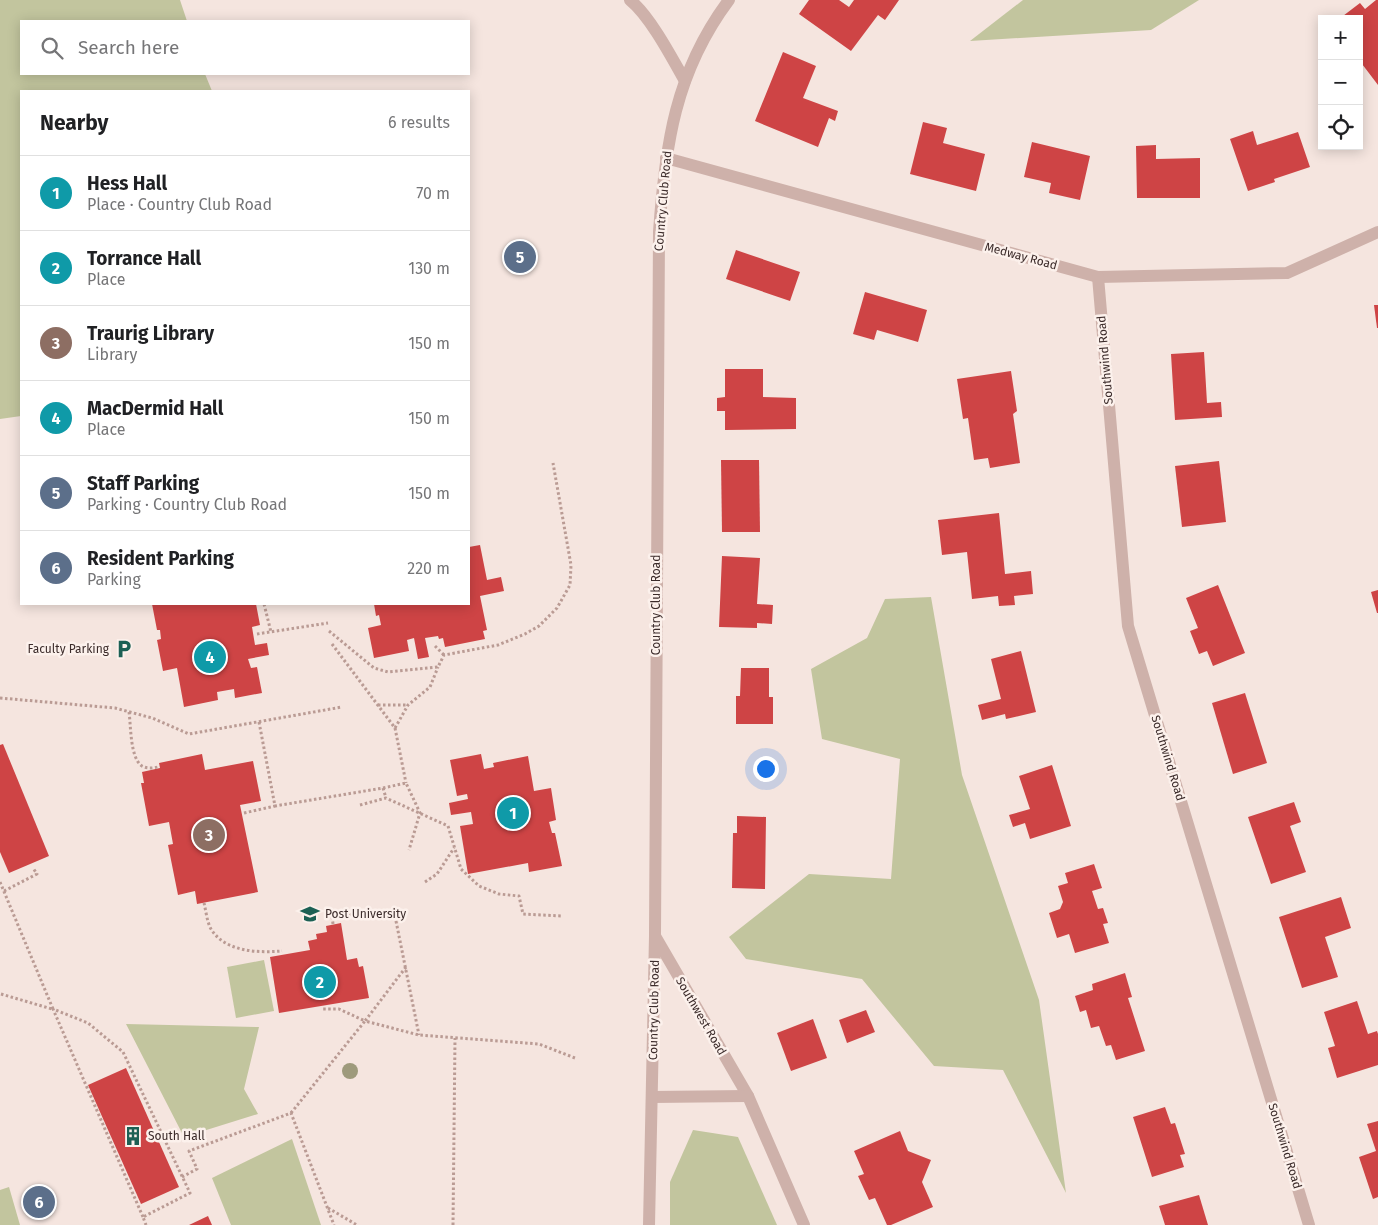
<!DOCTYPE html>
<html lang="en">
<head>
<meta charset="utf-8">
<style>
  body { margin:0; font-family:"Fira Sans",sans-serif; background:#f2f2f2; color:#202124 }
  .controls { position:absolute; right:15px; top:15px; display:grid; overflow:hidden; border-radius:0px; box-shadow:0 2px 12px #0003 }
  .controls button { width:45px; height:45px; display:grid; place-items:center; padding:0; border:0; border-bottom:1px solid #e0e0e0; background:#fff; color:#202124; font:25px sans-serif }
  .you { position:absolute; left:765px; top:768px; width:18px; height:18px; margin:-12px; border:4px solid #fff; border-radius:50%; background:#1a73e8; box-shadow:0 0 0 8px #1a73e833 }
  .badge { display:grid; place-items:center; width:32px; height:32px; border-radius:50%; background:#b45309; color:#fff; font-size:16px; font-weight:700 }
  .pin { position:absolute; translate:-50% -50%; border:2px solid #fff; box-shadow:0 1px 5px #0006 }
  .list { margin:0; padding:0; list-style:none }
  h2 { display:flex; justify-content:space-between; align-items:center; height:65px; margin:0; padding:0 20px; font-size:21px }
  h2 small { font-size:16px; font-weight:400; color:#757577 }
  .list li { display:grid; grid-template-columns:32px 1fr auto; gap:15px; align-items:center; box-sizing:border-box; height:75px; padding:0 20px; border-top:1px solid #e0e0e0 }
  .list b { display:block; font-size:19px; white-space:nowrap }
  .list p { margin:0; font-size:16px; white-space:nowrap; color:#757577 }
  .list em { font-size:16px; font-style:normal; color:#757577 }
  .icon { flex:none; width:28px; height:28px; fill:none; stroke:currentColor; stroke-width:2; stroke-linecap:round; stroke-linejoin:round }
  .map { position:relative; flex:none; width:1378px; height:1225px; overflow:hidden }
  .search { position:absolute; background:#fff; box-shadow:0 2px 12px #0003; left:20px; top:20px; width:450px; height:55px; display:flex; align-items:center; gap:12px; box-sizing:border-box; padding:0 18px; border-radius:0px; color:#757577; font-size:19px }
  .panel { position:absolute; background:#fff; box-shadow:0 2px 12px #0003; left:20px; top:90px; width:450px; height:515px; border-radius:0px }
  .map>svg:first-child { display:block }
</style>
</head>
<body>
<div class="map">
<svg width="1378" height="1225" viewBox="0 0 1378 1225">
  <rect width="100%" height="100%" fill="#f5e5df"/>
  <g fill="#c2c59e">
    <polygon points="0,0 180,0 187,21 21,21 21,74 205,74 212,91 21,91 21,416 0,419"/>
    <polygon points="1023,0 1199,0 1151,30 970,41"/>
    <polygon points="931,597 962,775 1039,1000 1066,1193 1003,1070 934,1066 862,979 746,959 729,937 809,874 891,879 900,759 822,739 811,669 867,638 885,599"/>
    <polygon points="264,960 274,1011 236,1018 227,967"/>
    <polygon points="126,1024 259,1027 244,1089 258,1114 184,1137"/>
    <polygon points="693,1130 738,1137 777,1225 670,1225 670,1182"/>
    <polygon points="292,1139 321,1225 231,1225 212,1178"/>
    <polygon points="9,1187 20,1225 0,1225 0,1190"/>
  </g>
  <g fill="#ce4445">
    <polygon points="809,0 839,0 849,7 854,0 899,0 885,20 878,15 851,51 799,14"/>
    <polygon points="1376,0 1378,0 1378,85 1359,60 1359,19 1339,19 1360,3 1365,9"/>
    <polygon points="783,52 816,66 803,98 838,111 835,121 829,118 818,147 755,121"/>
    <polygon points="923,122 947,128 943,143 985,154 976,191 910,174"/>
    <polygon points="1253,131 1257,145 1298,132 1310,167 1274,179 1275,182 1248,191 1230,139"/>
    <polygon points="1032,142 1090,156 1080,200 1049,193 1051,183 1024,177"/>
    <polygon points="1156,145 1156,159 1200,158 1200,198 1137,198 1136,146"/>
    <polygon points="736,250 800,272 790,301 726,279"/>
    <polygon points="865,292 927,310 918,342 877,330 874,340 853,334"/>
    <polygon points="1374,305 1378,305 1378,328 1377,328"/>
    <polygon points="1204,352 1207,403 1221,402 1222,417 1175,420 1171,354"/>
    <polygon points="725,369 763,369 763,397 796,398 796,429 725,430 725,411 717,411 717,398 725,397"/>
    <polygon points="1011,371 1017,411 1013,414 1020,463 990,468 988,458 974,460 968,418 963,419 957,379"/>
    <polygon points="721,460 759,460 760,532 722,532"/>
    <polygon points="1219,461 1226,522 1182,527 1175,466"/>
    <polygon points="999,513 1005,574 1031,571 1033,594 1014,596 1015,605 999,606 998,596 972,599 967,552 942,555 938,520"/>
    <polygon points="480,545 487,580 501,577 504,591 480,596 487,630 483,631 485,639 445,647 443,638 439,639 438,636 425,638 429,657 418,659 414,638 407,640 409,651 374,658 368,628 381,625 379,615 376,616 374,604 469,604 469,547"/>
    <polygon points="722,556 760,558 757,604 773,605 772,624 757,623 757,628 719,627"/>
    <polygon points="1218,585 1245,653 1213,666 1207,651 1199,654 1190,631 1198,628 1186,598"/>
    <polygon points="1378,590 1378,613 1377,613 1371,592"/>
    <polygon points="152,604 256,604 260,625 252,627 255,645 267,643 269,655 248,659 251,668 257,667 262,693 235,698 234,689 217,692 218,700 184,707 177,668 163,671 157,640 161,639 160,630 157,630"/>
    <polygon points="1021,651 1036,712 1006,719 1005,714 982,720 978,705 1001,699 991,659"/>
    <polygon points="741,668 769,668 769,697 773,697 773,724 736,724 736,696 740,696"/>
    <polygon points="1245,693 1267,763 1233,774 1212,703"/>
    <polygon points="3,744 49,856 9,873 0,852 0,745"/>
    <polygon points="202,754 205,770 253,761 261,801 240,805 258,892 197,904 195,891 178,895 168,845 173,844 169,822 149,826 141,783 144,783 142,772 160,768 159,763"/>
    <polygon points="481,754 484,769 494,767 493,763 528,756 534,791 551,788 556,820 549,822 552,833 555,833 562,866 529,872 528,863 468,874 460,826 473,824 471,812 451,815 449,803 468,799 467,794 457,796 450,760"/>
    <polygon points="1052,765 1071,826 1030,839 1025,823 1013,827 1009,815 1030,809 1019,776"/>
    <polygon points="1294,802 1301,822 1290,826 1306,872 1271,884 1248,817"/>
    <polygon points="737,816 766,817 765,889 732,888 733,833 737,833"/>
    <polygon points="1094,864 1102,888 1092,891 1098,909 1103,908 1108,923 1103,924 1109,943 1075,953 1069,934 1057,938 1049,913 1060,909 1063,902 1058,886 1068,883 1065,873"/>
    <polygon points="1341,897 1351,928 1325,937 1338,977 1302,988 1279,917"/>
    <polygon points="341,923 347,960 357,958 359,967 363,966 369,998 279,1013 270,957 310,950 308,941 317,939 316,934 327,932 326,926"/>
    <polygon points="1125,973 1132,997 1128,998 1145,1051 1116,1060 1111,1045 1106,1046 1099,1026 1091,1028 1086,1010 1080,1012 1075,996 1093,990 1092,984"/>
    <polygon points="1357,1001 1368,1034 1377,1031 1378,1034 1378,1065 1337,1078 1328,1048 1335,1046 1324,1012"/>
    <polygon points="866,1010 875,1032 847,1043 839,1020"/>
    <polygon points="813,1019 827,1058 791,1071 777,1033"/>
    <polygon points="126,1068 179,1187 141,1204 88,1085"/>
    <polygon points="1165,1107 1171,1124 1175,1123 1185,1154 1180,1155 1184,1167 1152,1177 1133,1117"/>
    <polygon points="1378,1121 1378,1197 1373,1199 1359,1157 1376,1151 1367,1124"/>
    <polygon points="900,1131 908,1151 931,1160 922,1182 933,1207 891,1225 887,1225 875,1198 869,1200 858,1176 864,1174 854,1151"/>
    <polygon points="1199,1195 1208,1225 1165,1225 1159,1206"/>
    <polygon points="208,1216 212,1225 189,1225"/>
  </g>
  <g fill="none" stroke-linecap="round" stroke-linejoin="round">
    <g stroke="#ba9b94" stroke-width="3" stroke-dasharray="2.5 2.5" stroke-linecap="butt">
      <polyline points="264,604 271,632"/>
      <polyline points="329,631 374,668 388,672 438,667 444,655 498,645 525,634 539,626 557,608 570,585 571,565 553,463"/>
      <polyline points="257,634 328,623"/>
      <polyline points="332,644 395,728 406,783"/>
      <polyline points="435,646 444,655"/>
      <polyline points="0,698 115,708 152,718 189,734 342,707"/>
      <polyline points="378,705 408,705"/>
      <path d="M 129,712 C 131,726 130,758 142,766 C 147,769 153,768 158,767"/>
      <polyline points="259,722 275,806 383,788 386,798"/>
      <polyline points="395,728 408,705 430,687 438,667"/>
      <polyline points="383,788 406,783 420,813 409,850"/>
      <polyline points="360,805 386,798 448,826 461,869 479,886 499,894 519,896 523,914 563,916"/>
      <polyline points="244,813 275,806"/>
      <polyline points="0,882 53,1009"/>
      <polyline points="425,882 437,874 454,848"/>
      <polyline points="4,891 37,874 33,868"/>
      <path d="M 204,903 C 206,911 207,922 211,929 C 225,952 258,953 282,951"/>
      <polyline points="396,921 419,1035"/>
      <polyline points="333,924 332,916 361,914"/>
      <polyline points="406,967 365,1021 419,1035 539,1044 575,1058"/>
      <polyline points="1,994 52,1009"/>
      <polyline points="291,1113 365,1021 339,1009 322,1009"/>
      <polyline points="182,1177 197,1169 189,1151 291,1113 334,1225"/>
      <polyline points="328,1208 357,1225"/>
      <polyline points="143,1217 53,1009 88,1023 123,1052 190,1193 143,1217 146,1225"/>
      <polyline points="453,1225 455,1038"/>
    </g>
    <g stroke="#ceb1aa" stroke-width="12">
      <path d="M 630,0 C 650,16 672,58 685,81"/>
      <polyline points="666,158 1098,277 1287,273 1378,232"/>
      <polyline points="1098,277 1128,626 1309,1225"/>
      <polyline points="655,936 748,1096 804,1225"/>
      <polyline points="652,1097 748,1096"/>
      <path d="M 649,1225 L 655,936 L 659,232 C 665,146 675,72 729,0"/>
    </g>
  </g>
  <circle fill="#9e9a7c" cx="350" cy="1071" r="8"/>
  <defs>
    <g id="parking-bare" transform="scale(1.5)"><path d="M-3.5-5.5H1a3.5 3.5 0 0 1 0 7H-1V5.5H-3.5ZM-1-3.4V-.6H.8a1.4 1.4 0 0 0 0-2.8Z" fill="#1c6054" stroke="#fcf1ec" stroke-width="2.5" paint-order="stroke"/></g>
    <g id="university-bare" transform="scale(1.5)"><path d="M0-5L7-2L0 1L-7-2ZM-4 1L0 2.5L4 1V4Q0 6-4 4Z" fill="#1c6054" stroke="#fcf1ec" stroke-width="2.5" paint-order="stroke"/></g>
    <g id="building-bare" transform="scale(1.5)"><path d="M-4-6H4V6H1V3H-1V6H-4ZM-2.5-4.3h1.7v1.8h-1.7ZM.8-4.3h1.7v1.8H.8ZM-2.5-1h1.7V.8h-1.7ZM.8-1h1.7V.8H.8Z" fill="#1c6054" stroke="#fcf1ec" stroke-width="2.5" paint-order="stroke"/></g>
  </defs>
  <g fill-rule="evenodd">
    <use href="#parking-bare" x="124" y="649"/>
    <use href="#university-bare" x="310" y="914"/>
    <use href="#building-bare" x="133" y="1136"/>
  </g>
  <g text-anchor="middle" stroke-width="5" stroke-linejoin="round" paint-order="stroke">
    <g font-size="12" fill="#3b2b2a" stroke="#fcf1ec">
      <text transform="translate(663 201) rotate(-85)" y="4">Country Club Road</text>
      <text transform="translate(1021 256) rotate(15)" y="4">Medway Road</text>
      <text transform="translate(1105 360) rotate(-95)" y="4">Southwind Road</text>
      <text transform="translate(656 605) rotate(-90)" y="4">Country Club Road</text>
      <text transform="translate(1168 758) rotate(73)" y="4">Southwind Road</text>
      <text transform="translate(654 1010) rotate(-89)" y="4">Country Club Road</text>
      <text transform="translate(701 1016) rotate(60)" y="4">Southwest Road</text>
      <text transform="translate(1285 1146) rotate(73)" y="4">Southwind Road</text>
    </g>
    <g font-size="12" fill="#3b2b2a" stroke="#fcf1ec" text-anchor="start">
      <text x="109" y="653" text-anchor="end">Faculty Parking</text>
      <text x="325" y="918">Post University</text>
      <text x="148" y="1140">South Hall</text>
    </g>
  </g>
</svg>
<div class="controls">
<button>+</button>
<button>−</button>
<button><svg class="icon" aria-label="locate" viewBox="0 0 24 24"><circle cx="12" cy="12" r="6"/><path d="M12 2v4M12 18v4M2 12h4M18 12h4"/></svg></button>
</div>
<div class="you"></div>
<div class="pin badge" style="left:513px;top:813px;background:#0f9aa8">1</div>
<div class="pin badge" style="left:320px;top:982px;background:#0f9aa8">2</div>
<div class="pin badge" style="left:209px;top:835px;background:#8d6e63">3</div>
<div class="pin badge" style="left:210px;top:657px;background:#0f9aa8">4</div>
<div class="pin badge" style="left:520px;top:257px;background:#5c6f8a">5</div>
<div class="pin badge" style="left:39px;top:1202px;background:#5c6f8a">6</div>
<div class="search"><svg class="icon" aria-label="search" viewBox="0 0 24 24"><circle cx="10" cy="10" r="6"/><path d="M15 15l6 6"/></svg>Search here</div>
<section class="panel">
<h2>Nearby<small>6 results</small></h2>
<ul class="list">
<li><span class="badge" style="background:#0f9aa8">1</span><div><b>Hess Hall</b><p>Place · Country Club Road</p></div><em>70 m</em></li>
<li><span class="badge" style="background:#0f9aa8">2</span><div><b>Torrance Hall</b><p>Place</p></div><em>130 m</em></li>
<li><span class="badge" style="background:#8d6e63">3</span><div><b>Traurig Library</b><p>Library</p></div><em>150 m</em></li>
<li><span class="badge" style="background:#0f9aa8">4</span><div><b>MacDermid Hall</b><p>Place</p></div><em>150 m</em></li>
<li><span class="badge" style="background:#5c6f8a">5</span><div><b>Staff Parking</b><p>Parking · Country Club Road</p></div><em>150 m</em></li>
<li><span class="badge" style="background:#5c6f8a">6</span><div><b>Resident Parking</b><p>Parking</p></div><em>220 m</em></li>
</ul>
</section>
</div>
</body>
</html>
